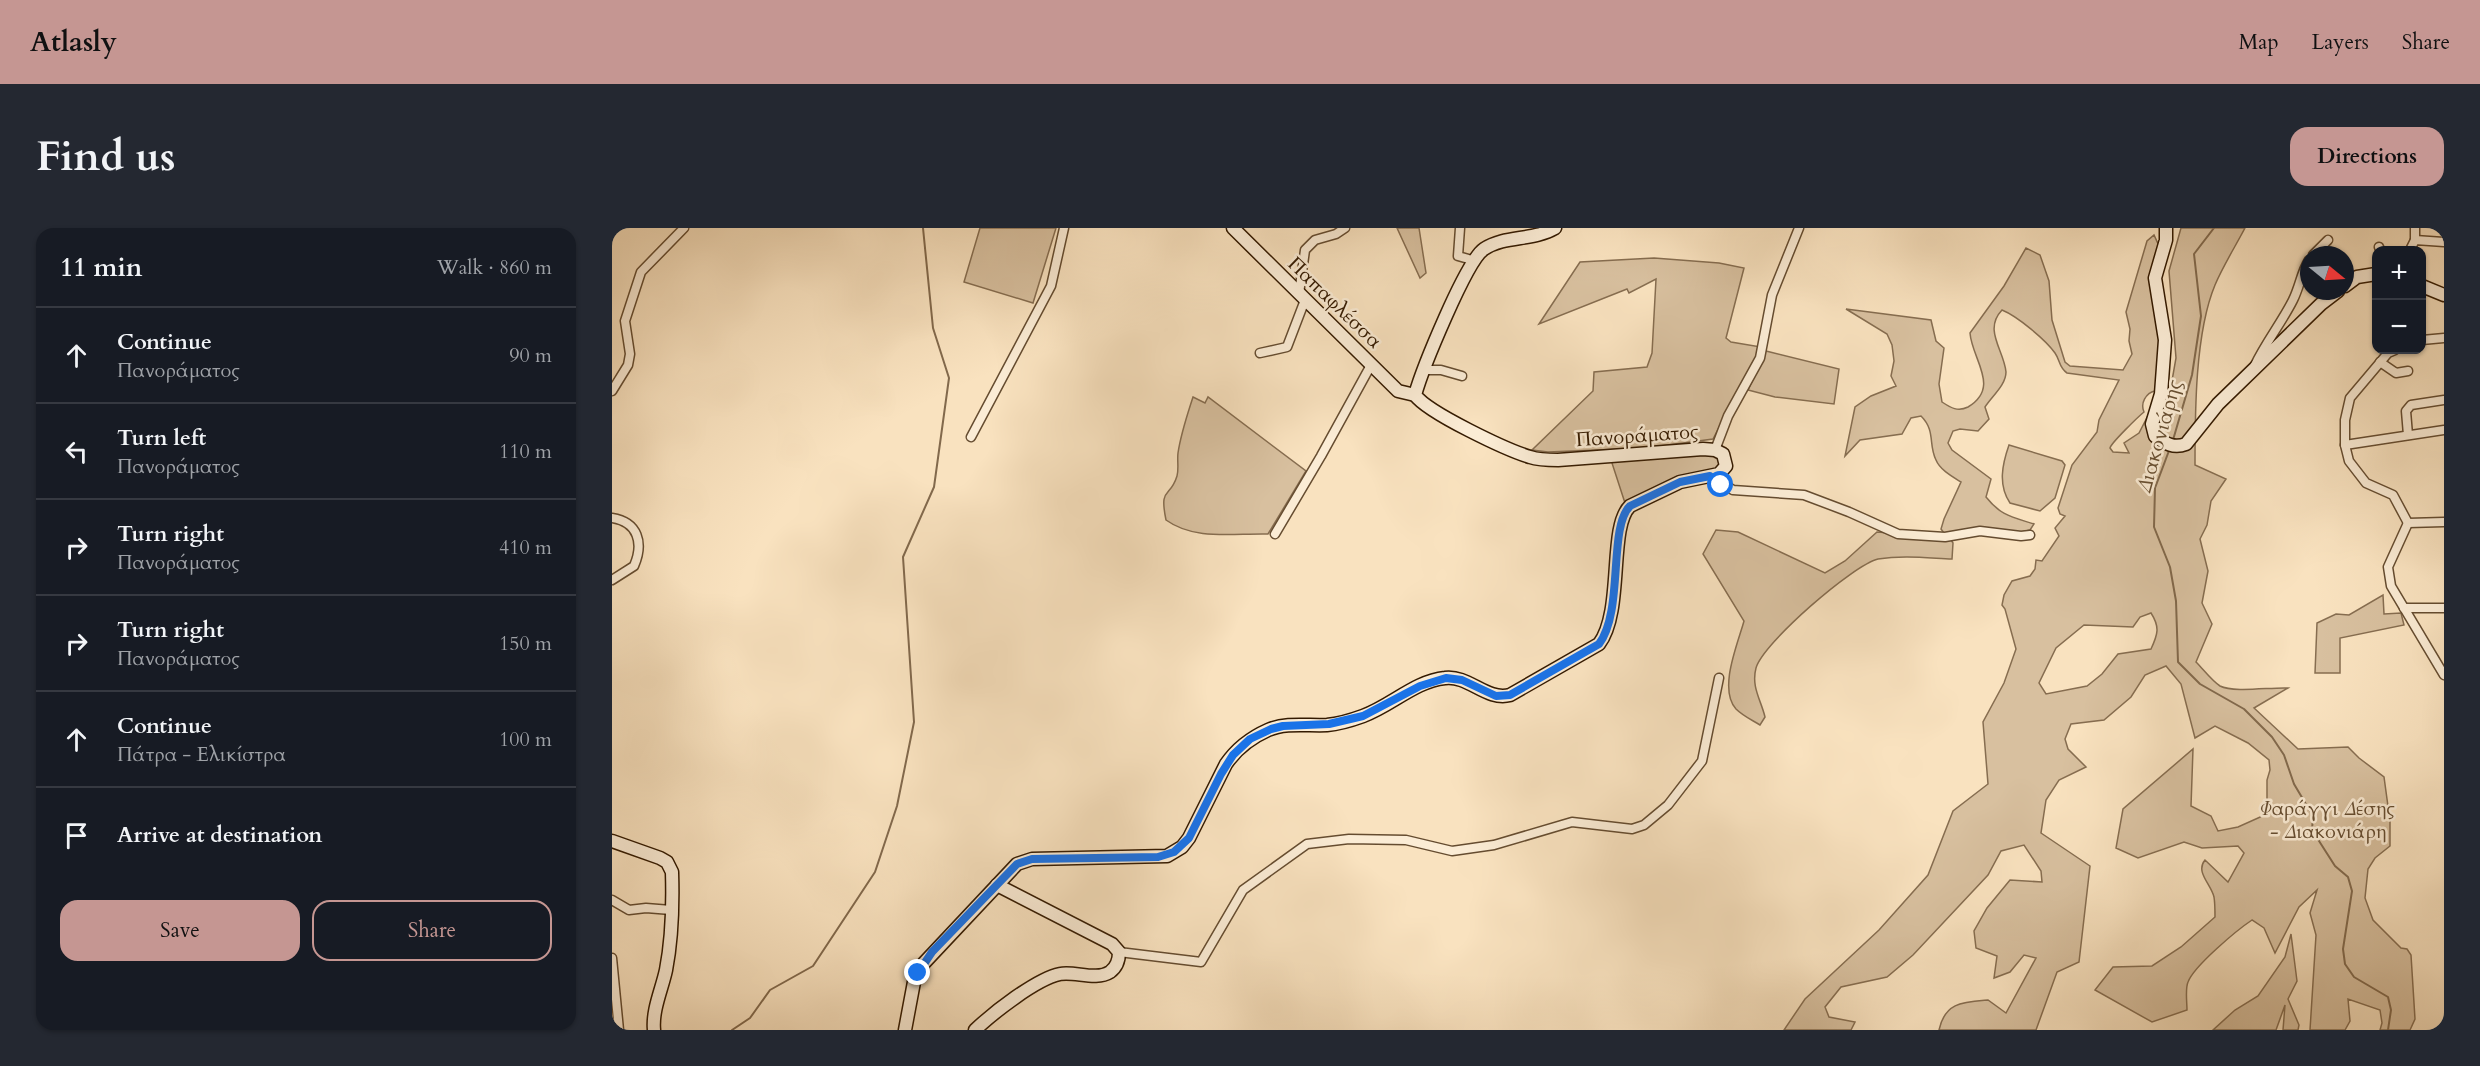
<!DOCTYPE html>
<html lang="en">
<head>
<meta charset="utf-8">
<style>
  body { margin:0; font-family:Cardo,serif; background:#242831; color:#f1f3f6 }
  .controls { position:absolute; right:18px; top:18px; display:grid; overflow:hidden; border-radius:12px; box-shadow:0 2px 4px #0004 }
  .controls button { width:54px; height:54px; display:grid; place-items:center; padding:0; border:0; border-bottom:2px solid #363941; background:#171b24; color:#f1f3f6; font:30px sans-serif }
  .compass { position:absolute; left:1688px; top:18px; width:54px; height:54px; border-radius:50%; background:#171b24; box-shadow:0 2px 4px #0004; rotate:108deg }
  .stop { position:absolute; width:18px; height:18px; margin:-14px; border:4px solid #1a73e8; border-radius:50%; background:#fff }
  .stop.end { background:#1a73e8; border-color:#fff; box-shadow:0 2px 6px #0008 }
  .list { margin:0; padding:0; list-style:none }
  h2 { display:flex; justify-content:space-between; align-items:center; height:78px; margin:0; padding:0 24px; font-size:26px }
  h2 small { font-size:20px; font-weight:400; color:#9ea1a6 }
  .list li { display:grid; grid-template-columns:39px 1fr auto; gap:18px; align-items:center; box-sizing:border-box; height:96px; padding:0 24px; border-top:2px solid #363941 }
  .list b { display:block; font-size:22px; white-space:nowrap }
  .list p { margin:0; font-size:20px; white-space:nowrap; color:#9ea1a6 }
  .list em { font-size:20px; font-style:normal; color:#9ea1a6 }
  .actions { display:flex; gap:12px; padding:18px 24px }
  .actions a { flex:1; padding:14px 0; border:2px solid #c59692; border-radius:18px; text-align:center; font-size:21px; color:#c59692 }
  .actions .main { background:#c59692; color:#111 }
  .icon { flex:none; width:33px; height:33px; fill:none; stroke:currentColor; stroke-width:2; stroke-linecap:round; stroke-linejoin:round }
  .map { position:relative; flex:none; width:1832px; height:802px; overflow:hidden; border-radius:18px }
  header { display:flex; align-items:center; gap:36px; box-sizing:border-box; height:84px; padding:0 30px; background:#c59692; color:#111 }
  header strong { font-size:28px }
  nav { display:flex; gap:33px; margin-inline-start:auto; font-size:21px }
  .intro { display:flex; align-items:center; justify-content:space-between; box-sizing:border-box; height:144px; padding:0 36px }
  h1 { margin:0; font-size:42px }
  .button { padding:15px 27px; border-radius:18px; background:#c59692; color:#111; font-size:21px; font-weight:700 }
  main { display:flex; gap:36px; padding:0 36px }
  aside { flex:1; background:#171b24; border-radius:18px; box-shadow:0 2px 4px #0004 }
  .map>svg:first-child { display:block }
</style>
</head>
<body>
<header>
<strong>Atlasly</strong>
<nav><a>Map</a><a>Layers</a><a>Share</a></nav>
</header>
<div class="intro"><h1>Find us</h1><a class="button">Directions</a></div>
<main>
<aside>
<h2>11 min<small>Walk · 860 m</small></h2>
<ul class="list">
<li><svg class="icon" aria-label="ahead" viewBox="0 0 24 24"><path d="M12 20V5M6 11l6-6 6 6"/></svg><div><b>Continue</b><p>Πανοράματος</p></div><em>90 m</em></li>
<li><svg class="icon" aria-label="left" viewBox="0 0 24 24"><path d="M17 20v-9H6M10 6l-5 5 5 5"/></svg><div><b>Turn left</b><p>Πανοράματος</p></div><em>110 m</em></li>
<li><svg class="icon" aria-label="right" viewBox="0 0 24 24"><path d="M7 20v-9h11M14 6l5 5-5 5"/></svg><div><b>Turn right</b><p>Πανοράματος</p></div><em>410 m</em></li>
<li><svg class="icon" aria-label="right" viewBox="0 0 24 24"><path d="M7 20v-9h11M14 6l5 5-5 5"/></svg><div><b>Turn right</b><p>Πανοράματος</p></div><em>150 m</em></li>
<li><svg class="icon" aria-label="ahead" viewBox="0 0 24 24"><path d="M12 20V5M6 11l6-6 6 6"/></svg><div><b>Continue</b><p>Πάτρα - Ελικίστρα</p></div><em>100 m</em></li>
<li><svg class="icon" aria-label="arrive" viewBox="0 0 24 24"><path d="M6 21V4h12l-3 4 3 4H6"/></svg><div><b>Arrive at destination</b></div></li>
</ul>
<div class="actions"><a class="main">Save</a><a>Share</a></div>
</aside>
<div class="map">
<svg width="1832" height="802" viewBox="0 0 1832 802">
  <rect width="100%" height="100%" fill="#f9e2bf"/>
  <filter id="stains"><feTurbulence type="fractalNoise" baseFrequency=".00333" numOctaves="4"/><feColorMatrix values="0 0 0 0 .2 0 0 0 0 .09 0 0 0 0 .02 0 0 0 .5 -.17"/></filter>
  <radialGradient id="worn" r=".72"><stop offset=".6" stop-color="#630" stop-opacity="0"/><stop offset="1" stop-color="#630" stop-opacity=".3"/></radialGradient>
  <g fill="#d8c09f" stroke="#866d50" stroke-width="1.5" fill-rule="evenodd">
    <polygon points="368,0 444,0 421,75 352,54"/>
    <polygon points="785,0 807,0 814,45 808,50"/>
    <path d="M 1569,0 L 1633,0 C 1623,19 1611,38 1603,57 C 1583,105 1583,185 1583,237 L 1614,251 L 1599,273 L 1595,297 L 1588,311 L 1596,343 L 1590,375 L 1600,396 L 1584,434 C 1591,441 1600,453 1608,458 C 1622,465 1659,459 1676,460 L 1642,480 L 1686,521 L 1736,519 L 1747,530 L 1772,549 L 1778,593 L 1778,618 L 1763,630 L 1756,641 L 1753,670 L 1761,692 L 1789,720 L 1795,721 L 1799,727 L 1803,791 L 1798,802 L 1768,802 L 1770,795 L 1768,782 L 1736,771 L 1738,793 L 1733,802 L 1698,802 L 1704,707 L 1698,685 L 1705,662 L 1687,679 L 1663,725 L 1652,700 L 1640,692 C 1625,702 1582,738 1576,754 C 1573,761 1575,774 1575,782 L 1540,794 L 1483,762 L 1501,739 L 1540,738 L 1569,719 L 1603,689 C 1603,683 1603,675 1602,669 C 1599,656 1583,644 1593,632 L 1616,654 L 1632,625 L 1626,618 L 1590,620 L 1572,614 L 1526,630 L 1504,620 L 1511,581 L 1581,521 L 1579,578 L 1599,588 L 1606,603 L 1626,599 L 1655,586 L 1655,552 L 1658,542 L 1657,532 L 1636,515 L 1603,498 L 1583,510 L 1569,456 L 1554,438 L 1533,447 L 1519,469 L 1492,492 L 1459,496 L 1453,511 L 1456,521 L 1474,539 L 1447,552 L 1434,572 L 1429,605 L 1478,638 L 1467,734 L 1445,744 L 1424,802 L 1327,802 C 1333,774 1351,774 1376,772 L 1394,785 L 1424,730 L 1412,727 L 1398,744 L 1382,750 L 1385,728 L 1364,720 L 1362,703 L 1375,680 L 1398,652 L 1430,654 L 1429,643 L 1412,617 L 1389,623 L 1376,647 L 1301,727 L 1275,749 L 1229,759 L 1213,779 L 1217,789 L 1243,794 L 1239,802 L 1172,802 L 1193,771 L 1267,702 L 1316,647 L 1341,583 L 1376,556 L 1371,494 L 1392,455 L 1404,421 L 1393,381 L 1390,377 L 1392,367 L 1400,353 L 1418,348 L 1423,341 L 1424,332 L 1430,333 L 1447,308 L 1443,300 L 1453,288 L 1448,286 L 1446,280 L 1460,237 L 1485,204 L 1487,192 L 1507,152 L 1455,145 C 1447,140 1448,132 1443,125 C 1434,112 1405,88 1390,82 C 1371,102 1392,122 1394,144 C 1394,157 1380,168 1373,179 L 1377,191 L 1366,203 L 1348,201 L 1341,203 L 1336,215 L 1340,222 L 1379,251 L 1374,269 C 1389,288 1400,289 1422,296 L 1418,302 L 1409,304 L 1332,305 L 1329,301 L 1332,291 L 1349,254 C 1341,249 1328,242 1324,232 C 1316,216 1324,203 1309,188 L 1299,190 L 1290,206 L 1248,212 L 1233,228 L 1243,179 L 1259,168 L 1284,158 L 1279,148 L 1282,133 L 1280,117 L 1275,106 L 1234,81 L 1319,92 L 1324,113 L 1332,120 L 1327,156 L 1330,174 C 1339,180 1346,184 1356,179 C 1389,159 1360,132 1358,105 L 1392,58 L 1414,20 L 1428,27 L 1437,53 L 1440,92 L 1453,134 L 1458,138 L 1511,142 L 1520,126 L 1517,113 L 1518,101 L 1514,84 L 1535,13 L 1542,7 L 1547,18 L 1550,106 L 1543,163 C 1534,165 1528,175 1532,184 C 1527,188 1499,215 1498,220 L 1501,224 L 1517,225 L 1512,215 L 1527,205 L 1540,180 L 1558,164 L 1564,130 L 1557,43 ZM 1539,385 C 1548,399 1546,406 1539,421 L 1506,426 L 1490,446 L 1475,458 L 1434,466 L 1427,455 L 1444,420 L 1472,397 L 1521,399 L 1528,389 Z"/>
    <polygon points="1042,30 1107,35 1132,40 1114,110 1119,114 1149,119 1101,211 1033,220 936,224 920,222 981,163 982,144 1035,139 1040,125 1044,51 1017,65 1015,61 927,96 968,34"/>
    <polygon points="1154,123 1227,141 1222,176 1163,169 1136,162"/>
    <path d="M 581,169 L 593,175 L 596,169 L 694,243 L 656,306 C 622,305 583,313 554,292 C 547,258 558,271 565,248 C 567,241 565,232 566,225 C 569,205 575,188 581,169 Z"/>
    <path d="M 1397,217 L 1450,233 L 1453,237 L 1443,270 L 1428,283 L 1398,275 C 1386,257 1390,237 1397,217 Z"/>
    <polygon points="1082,225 1107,226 1109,239 1013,275 999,232"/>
    <path d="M 1104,302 L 1126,304 L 1213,345 L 1233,333 L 1265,304 L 1338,310 L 1341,315 L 1340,331 C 1316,330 1291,327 1266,331 C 1241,337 1151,415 1144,440 C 1139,459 1149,472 1153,489 L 1148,497 C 1140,492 1131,488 1124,481 C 1106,461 1126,415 1132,393 L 1091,326 Z"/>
    <polygon points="1771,367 1772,386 1789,385 1792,397 1728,410 1728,445 1703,445 1705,395 1724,386 1737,387"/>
    <polygon points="1679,706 1685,753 1676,771 1687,797 1686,802 1671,802 1673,777 1664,802 1601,802 1623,782 1646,768 1673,729"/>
  </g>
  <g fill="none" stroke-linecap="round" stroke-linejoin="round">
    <g stroke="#82694c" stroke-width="2">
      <polyline points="1561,212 1580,147 1589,88 1582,26 1602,0"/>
      <polyline points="1558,220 1543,260 1542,299 1558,339 1564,373 1566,434 1588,456 1632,481 1660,509 1672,527 1682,556 1701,588 1700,602 1723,638 1736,649 1740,663 1731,721 1733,736 1742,749 1776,769 1779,782 1776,802"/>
      <polyline points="120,802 138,790 158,762 201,738 263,644 285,578 302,494 291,329 322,259 337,150 321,100 311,0"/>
    </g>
    <g stroke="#654c30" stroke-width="11">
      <g id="street">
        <polyline points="848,0 846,28 860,32"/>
        <polyline points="1803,12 1803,0"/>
        <polyline points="1767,19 1768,22"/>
        <polyline points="1798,22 1803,12 1832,14"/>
        <polyline points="1701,27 1716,12"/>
        <polyline points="687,66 693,22 703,12 724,6 733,0"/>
        <polyline points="1810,112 1832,110"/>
        <polyline points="1783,122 1776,125 1738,170 1733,192 1733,217 1737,233 1754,255 1781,267 1796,295"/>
        <polyline points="648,125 675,119 693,72"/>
        <polyline points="1768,134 1784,145 1796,143"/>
        <path d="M 1643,137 C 1654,114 1670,94 1681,72 C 1688,58 1689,45 1697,32"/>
        <polyline points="812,142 829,142 850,148"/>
        <polyline points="0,163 16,137 18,126 13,93 29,44 72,0"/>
        <polyline points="1796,207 1794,183 1799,177 1832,172"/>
        <polyline points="359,209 439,58 452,0"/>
        <polyline points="1733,217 1832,202"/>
        <polyline points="1103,222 1116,188 1148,130 1160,67 1187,0"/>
        <polyline points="1098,248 1121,262 1192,267 1237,284 1286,306 1333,309 1368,303 1409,308 1418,307"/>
        <path d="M 0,290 C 26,294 32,315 22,338 L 0,352"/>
        <polyline points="1796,295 1776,339 1779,358 1832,447"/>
        <polyline points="1796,295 1832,294"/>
        <polyline points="663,306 709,228 759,137"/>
        <polyline points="1792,380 1832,380"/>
        <polyline points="0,672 17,682 34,680 59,682"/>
        <polyline points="507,724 589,734 631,662 695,616 737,611 794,612 840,623 882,617 960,594 1020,601 1032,597 1056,577 1090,533 1107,450"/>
        <polyline points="0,730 7,802"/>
      </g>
    </g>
    <g stroke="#341a00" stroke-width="15">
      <g id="secondary">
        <polyline points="621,0 786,163 803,167"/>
        <path d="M 1554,0 L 1554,12 L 1543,50 L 1553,112 L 1549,166 L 1540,196 L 1543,208 C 1553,215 1561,221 1574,216 L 1606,176 L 1709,76 L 1726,63"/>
        <polyline points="1733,58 1745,49 1764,46"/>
        <polyline points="1810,58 1832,67"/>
        <path d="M 0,613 L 48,630 L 55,634 L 60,644 C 61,676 60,711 54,742 C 50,761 40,782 42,802"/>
        <path d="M 293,802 L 302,754 L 312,735 L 405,636 L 420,631 L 555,628 L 570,619 L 577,610 L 614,536 C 625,520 638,510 656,502 C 674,494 696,498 715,497 C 726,496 740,492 751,488 C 779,478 803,453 833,450 C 857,447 874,473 898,467 L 987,416 C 1012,383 996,299 1018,278 L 1068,254 L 1107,246 L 1114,238 L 1111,226 L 1103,222 L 1091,221 L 946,232 C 936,232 927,232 918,229 C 895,222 816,185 803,167 C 810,142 854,33 872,21 C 893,7 921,13 943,0"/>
        <path d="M 363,802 C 381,785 424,751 448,746 C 463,743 484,753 498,744 C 505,739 507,732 507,724 L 500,716 L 385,657"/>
      </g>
    </g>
    <use href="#street" stroke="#fbecd5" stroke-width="8"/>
    <use href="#secondary" stroke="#fbecd5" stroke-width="12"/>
  </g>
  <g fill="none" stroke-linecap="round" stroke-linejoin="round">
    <path stroke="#1a73e8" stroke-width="8" d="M 306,745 L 320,724 L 405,636 L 420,631 L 546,629 L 562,624 L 577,610 L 609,546 L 621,527 L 638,511 L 659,501 L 671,498 L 717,496 L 751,488 L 808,458 L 834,450 L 850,452 L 884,468 L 898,467 L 987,416 C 1012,383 996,299 1018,278 L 1068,254 L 1098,248 L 1109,257"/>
  </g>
  <g text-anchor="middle" stroke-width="5" stroke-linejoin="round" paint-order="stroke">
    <g font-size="20" fill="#341a00" stroke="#fbecd5">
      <text transform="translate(723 74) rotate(44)" y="7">Παπαφλέσσα</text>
      <text transform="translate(1025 207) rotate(-4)" y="7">Πανοράματος</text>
    </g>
    <g font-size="20" font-style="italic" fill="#654c30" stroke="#fbecd5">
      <text x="1716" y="587">Φαράγγι Δέσης<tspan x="1716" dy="23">- Διακονιάρη</tspan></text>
    </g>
    <g font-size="21" font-style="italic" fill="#684f32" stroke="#fbecd5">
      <text transform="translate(1547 208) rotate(-74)" y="7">Διακονιάρης</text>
    </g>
  </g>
  <rect width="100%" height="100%" filter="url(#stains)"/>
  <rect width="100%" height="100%" fill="url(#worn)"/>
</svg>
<div class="controls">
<button>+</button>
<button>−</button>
</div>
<svg class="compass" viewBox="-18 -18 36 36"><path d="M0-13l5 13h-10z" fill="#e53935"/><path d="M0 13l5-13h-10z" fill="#9ea1a6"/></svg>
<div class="stop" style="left:1109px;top:257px"></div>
<div class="stop end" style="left:306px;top:745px"></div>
</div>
</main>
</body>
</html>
